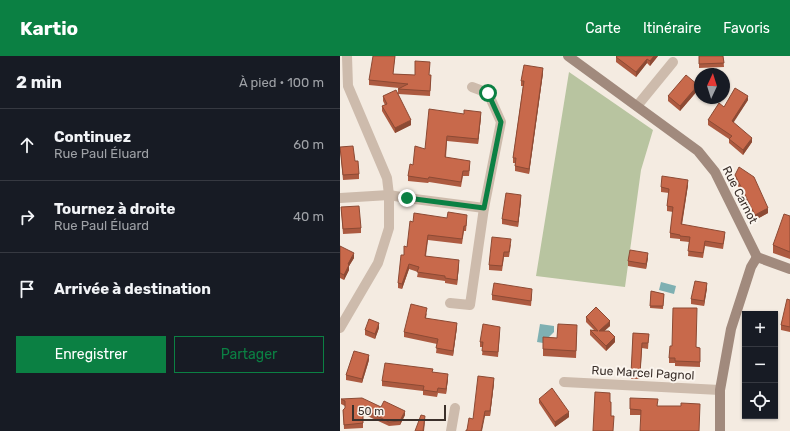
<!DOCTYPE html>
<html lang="fr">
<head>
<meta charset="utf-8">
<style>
  body { margin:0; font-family:Rubik,sans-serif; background:#242831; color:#f1f3f6 }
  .controls { position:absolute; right:12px; bottom:12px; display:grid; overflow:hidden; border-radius:0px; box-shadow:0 1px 3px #0004 }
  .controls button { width:36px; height:36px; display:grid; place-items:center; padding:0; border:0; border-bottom:1px solid #363941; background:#171b24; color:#f1f3f6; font:20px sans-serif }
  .compass { position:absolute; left:354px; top:12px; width:36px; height:36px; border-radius:50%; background:#171b24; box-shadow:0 1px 3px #0004; rotate:4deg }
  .scale { position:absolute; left:12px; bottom:10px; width:94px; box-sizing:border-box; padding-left:4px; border:2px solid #3b302b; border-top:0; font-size:11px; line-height:14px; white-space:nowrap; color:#3b302b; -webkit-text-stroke:3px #fbf5ee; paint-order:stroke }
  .stop { position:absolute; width:12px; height:12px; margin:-9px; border:3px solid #0b8043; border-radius:50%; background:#fff }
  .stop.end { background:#0b8043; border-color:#fff; box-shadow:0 1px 4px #0008 }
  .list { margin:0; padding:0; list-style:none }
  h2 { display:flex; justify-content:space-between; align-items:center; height:52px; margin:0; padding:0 16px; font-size:17px }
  h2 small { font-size:13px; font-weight:400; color:#9ea1a6 }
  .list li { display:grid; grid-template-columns:26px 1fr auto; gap:12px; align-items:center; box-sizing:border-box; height:72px; padding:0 16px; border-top:1px solid #363941 }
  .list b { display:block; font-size:15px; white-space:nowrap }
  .list p { margin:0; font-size:13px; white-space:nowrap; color:#9ea1a6 }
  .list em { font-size:13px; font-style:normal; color:#9ea1a6 }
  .actions { display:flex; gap:8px; padding:12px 16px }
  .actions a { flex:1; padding:9px 0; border:1px solid #0b8043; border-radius:0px; text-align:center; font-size:14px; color:#0b8043 }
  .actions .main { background:#0b8043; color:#fff }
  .icon { flex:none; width:22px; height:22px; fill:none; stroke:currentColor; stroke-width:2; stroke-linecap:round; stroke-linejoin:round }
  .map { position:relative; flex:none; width:450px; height:375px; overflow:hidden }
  header { display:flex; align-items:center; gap:24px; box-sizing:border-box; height:56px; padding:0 20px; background:#0b8043; color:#fff }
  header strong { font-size:19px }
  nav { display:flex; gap:22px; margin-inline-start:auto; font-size:14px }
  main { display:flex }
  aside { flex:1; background:#171b24 }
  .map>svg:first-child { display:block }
</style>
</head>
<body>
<header>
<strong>Kartio</strong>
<nav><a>Carte</a><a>Itinéraire</a><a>Favoris</a></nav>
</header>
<main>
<aside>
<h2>2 min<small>À pied · 100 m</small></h2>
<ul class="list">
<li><svg class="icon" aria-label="ahead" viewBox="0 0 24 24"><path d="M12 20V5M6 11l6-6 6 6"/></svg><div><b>Continuez</b><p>Rue Paul Éluard</p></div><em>60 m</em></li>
<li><svg class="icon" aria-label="right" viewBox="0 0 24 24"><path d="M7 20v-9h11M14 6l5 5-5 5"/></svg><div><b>Tournez à droite</b><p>Rue Paul Éluard</p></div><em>40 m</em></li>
<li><svg class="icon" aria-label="arrive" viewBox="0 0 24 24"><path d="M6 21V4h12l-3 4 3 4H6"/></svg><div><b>Arrivée à destination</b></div></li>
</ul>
<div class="actions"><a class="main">Enregistrer</a><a>Partager</a></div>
</aside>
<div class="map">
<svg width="450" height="375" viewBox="0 0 450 375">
  <rect width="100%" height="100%" fill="#f4ebe1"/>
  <polygon fill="#b8c4a0" points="229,16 313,74 301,114 285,231 196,220"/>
  <g fill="#7fb0b2">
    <polygon points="321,226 336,230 334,238 319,234"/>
    <polygon points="200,268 214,270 214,276 203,287 197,286"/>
  </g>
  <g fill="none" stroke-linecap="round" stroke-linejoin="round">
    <g stroke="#cdbbac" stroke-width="10">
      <polyline points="297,50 333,6"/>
      <polyline points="0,142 49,139 67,142 144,152 161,66 148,37 132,31"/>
      <polyline points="110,247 130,249 144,152"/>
      <polyline points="0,272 38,207 49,172 49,139 47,122 8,30 7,0"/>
      <polyline points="224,326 380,334"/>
      <polyline points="111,375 115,352"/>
    </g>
    <g stroke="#a18a7d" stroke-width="10">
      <polyline points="228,0 358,95 375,116 417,201"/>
      <polyline points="417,201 450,213"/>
      <polyline points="380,375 380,334 391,273 411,211 417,201"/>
    </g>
  </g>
  <g fill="#ac5a40">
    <polygon points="55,0 53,18 75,19 91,19 90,40 58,38 71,69 55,77 42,55 42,50 45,49 43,45 43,40 58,37 58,33 59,32 29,29 29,24"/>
    <polygon points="277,0 318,0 310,10 307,7 296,21 276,6 276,1"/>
    <polygon points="359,0 383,0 384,11 359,12"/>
    <polygon points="203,17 189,118 175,115 175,107 173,107 173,102 183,30 181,30 181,25"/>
    <polygon points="358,34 340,55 328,45 328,40"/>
    <polygon points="408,44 393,66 412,86 403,99 389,87 389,83 368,69 368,64 384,51"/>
    <polygon points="141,61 138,88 107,85 106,102 130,110 129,120 123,120 121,131 89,126 88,127 68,125 68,120 73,109 85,93"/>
    <polygon points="0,91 15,105 19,118 19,123 3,124"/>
    <polygon points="395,119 428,157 415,164 395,124"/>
    <polygon points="348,129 342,169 385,180 383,193 365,190 363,202 348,200 349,186 340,185 340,183 330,182 330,177 333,156 327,155 327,150 329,137 321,136 321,131"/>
    <polygon points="181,144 178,171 162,168 162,163"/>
    <polygon points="1,151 21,172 21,177 3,178"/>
    <polygon points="450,160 450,203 433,197 433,189"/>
    <polygon points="127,164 126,175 124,175 122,188 88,184 86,200 119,209 117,229 105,227 105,225 77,221 78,216 69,213 62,233 58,232 58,227 64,199 67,191 73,166"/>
    <polygon points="171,188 169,201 164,201 162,215 149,214 149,209"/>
    <polygon points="0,190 14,202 9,210 9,214 4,224 0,222"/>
    <polygon points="308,202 306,213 288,210 288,205"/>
    <polygon points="367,232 364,250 351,248 351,243"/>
    <polygon points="311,235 324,238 323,253 310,252"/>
    <polygon points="192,238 191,250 152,244 152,239"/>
    <polygon points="450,244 450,276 441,274 441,269"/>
    <polygon points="87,257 86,262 117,271 113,300 96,297 97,288 64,281 64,276"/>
    <polygon points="246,261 270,270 264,275 275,286 266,295 250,279 250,274 254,274 246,266"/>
    <polygon points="39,272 35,283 25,279 25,274"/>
    <polygon points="160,276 158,301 142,299 143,291 140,291 140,286"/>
    <polygon points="237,276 236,302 203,300 203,281 217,282"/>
    <polygon points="293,277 309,278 308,293 302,292 300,323 291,323"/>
    <polygon points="356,291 360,292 360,311 335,310 335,307 329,307 329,302"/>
    <polygon points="29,304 22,327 6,324 6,319"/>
    <polygon points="93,316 108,323 106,338 98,337 97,341 83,339 83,335 42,330 42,325"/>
    <polygon points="154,327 150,360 145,360 127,374"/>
    <polygon points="290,342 318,350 301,359 290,359"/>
    <polygon points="1,343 41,351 65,359 60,369 49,370 23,358 23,372 4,373 3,354 5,352 5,350 1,348"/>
    <polygon points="199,343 229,361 215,371 199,347"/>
  </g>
  <g fill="#8c4a34">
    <polygon points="314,0 318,0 310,10 310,5"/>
    <polygon points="307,3 307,7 296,21 296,16"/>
    <polygon points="203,12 203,17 189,118 189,113"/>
    <polygon points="358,29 358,34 340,55 340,50"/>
    <polygon points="408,40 408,44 392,69 392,65"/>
    <polygon points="141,56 141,61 138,88 138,83"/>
    <polygon points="71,64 71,69 55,77 55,72"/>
    <polygon points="412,82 412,86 403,99 403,94"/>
    <polygon points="348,124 348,129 341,173 341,168"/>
    <polygon points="181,139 181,144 178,171 178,166"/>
    <polygon points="428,152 428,157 415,164 415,159"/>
    <polygon points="14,197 14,202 9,210 9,214 4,224 4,219 8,208"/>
    <polygon points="308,197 308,202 306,213 306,208"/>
    <polygon points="119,204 119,209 117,229 117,224"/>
    <polygon points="69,208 69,213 62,233 62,228"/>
    <polygon points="367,227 367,232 364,250 364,245"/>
    <polygon points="270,265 270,270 259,280 259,275"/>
    <polygon points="39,267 39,272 35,283 35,278"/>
    <polygon points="117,267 117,271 113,300 113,295"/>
    <polygon points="275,281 275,286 266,295 266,290"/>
    <polygon points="29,299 29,304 22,327 22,323"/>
    <polygon points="108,318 108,323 106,338 106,333"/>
    <polygon points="154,322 154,327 150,360 150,355"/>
    <polygon points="65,355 65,359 60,369 60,365"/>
    <polygon points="145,355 145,360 142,375 141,375"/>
    <polygon points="229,356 229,361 215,371 215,366"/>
    <polygon points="85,360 85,365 84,375 83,375"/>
  </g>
  <g fill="#c8694b" stroke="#8c4a34">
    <polygon points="33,0 55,0 53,18 75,19 75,5 90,6 89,19 91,19 90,35 58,33 68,28 29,24"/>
    <polygon points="277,0 314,0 310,5 307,3 296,16 276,1"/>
    <polygon points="359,0 383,0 384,7 359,8"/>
    <polygon points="184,9 203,12 189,113 175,110 176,102 173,102 184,25 181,25"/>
    <polygon points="346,19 358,29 340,50 328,40"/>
    <polygon points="395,32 408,40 392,65 412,82 403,94 389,83 392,80 368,64 379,47 384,51"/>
    <polygon points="56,34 71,64 55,72 42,50 47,48 43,40"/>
    <polygon points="89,53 124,58 124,54 141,56 138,83 107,80 105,101 130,105 129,115 123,115 121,126 89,121 88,123 68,120 70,108 73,109 75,90 85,93"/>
    <polygon points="13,90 15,105 18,105 19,118 3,119 0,91"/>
    <polygon points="399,111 414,121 428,152 415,159 395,119"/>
    <polygon points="322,120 348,124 341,168 385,176 383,188 365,185 363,197 348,195 350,181 340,180 340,179 330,177 333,151 327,150 329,133 321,131"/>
    <polygon points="166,137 181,139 178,166 162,163"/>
    <polygon points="19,150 21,172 3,173 1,151"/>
    <polygon points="108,156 127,159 126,170 124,170 122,183 88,179 85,200 119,204 117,224 105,222 105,220 77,216 79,211 69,208 62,228 58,227 61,199 64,199 64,190 67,191 70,165 73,166 74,157 107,162"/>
    <polygon points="444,158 450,160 450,196 433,189"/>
    <polygon points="152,181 171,183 169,196 164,196 162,210 149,209"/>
    <polygon points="0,190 14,197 8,208 9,209 4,219 0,217"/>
    <polygon points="290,194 308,197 306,208 288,205"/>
    <polygon points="355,225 367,227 364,245 351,243"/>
    <polygon points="154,227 192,233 191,245 152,239"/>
    <polygon points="311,235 324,238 323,250 310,250"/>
    <polygon points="447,243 450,244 450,271 441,269"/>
    <polygon points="71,248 87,252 85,262 117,267 113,295 96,292 98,283 64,276"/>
    <polygon points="256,251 270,265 259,275 269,275 275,281 266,290 250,274 258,275 246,261"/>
    <polygon points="333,252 357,252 356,291 360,292 360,306 335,305 335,302 329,302 330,290 332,290"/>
    <polygon points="29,263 39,267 35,278 25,274"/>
    <polygon points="143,268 160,271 158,296 142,295 143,286 140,286"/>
    <polygon points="218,268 237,269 236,295 203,293 203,281 217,282"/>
    <polygon points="293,277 309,278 308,287 302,287 300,318 291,318"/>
    <polygon points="14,295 29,299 22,323 6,319"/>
    <polygon points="45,307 93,313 92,316 108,318 106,333 98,332 97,336 83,334 84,330 42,325"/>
    <polygon points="138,320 154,322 150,355 145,355 141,375 126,375 126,374 127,374 129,362 133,363"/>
    <polygon points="212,332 229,356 215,366 199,343"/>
    <polygon points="255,336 270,337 270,346 271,346 271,360 274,360 273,375 253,375"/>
    <polygon points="22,342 41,351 44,345 65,355 60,365 49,366 23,353 23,367 4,369 3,354 5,352 5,345 1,343"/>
    <polygon points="290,342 318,343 317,350 341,350 341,347 360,348 359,375 300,375 301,354 290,353"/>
    <polygon points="81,359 85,360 83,375 75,375"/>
  </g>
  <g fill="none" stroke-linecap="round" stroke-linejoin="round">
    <polyline stroke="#0b8043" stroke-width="5" points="67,142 144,152 161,66 148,37"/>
  </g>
  <g text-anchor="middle" stroke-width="4" stroke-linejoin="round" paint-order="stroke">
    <g font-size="12" fill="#3b302b" stroke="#fbf5ee">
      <text transform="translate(400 139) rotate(63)" y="4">Rue Carnot</text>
      <text transform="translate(303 317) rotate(3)" y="4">Rue Marcel Pagnol</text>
    </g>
  </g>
</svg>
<div class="controls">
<button>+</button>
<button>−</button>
<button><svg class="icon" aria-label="locate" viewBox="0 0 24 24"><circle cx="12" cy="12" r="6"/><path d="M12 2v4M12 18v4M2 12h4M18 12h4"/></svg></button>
</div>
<svg class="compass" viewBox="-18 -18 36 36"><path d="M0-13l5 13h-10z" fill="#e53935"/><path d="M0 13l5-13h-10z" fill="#9ea1a6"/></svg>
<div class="scale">50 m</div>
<div class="stop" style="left:148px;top:37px"></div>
<div class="stop end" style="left:67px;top:142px"></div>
</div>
</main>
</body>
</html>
